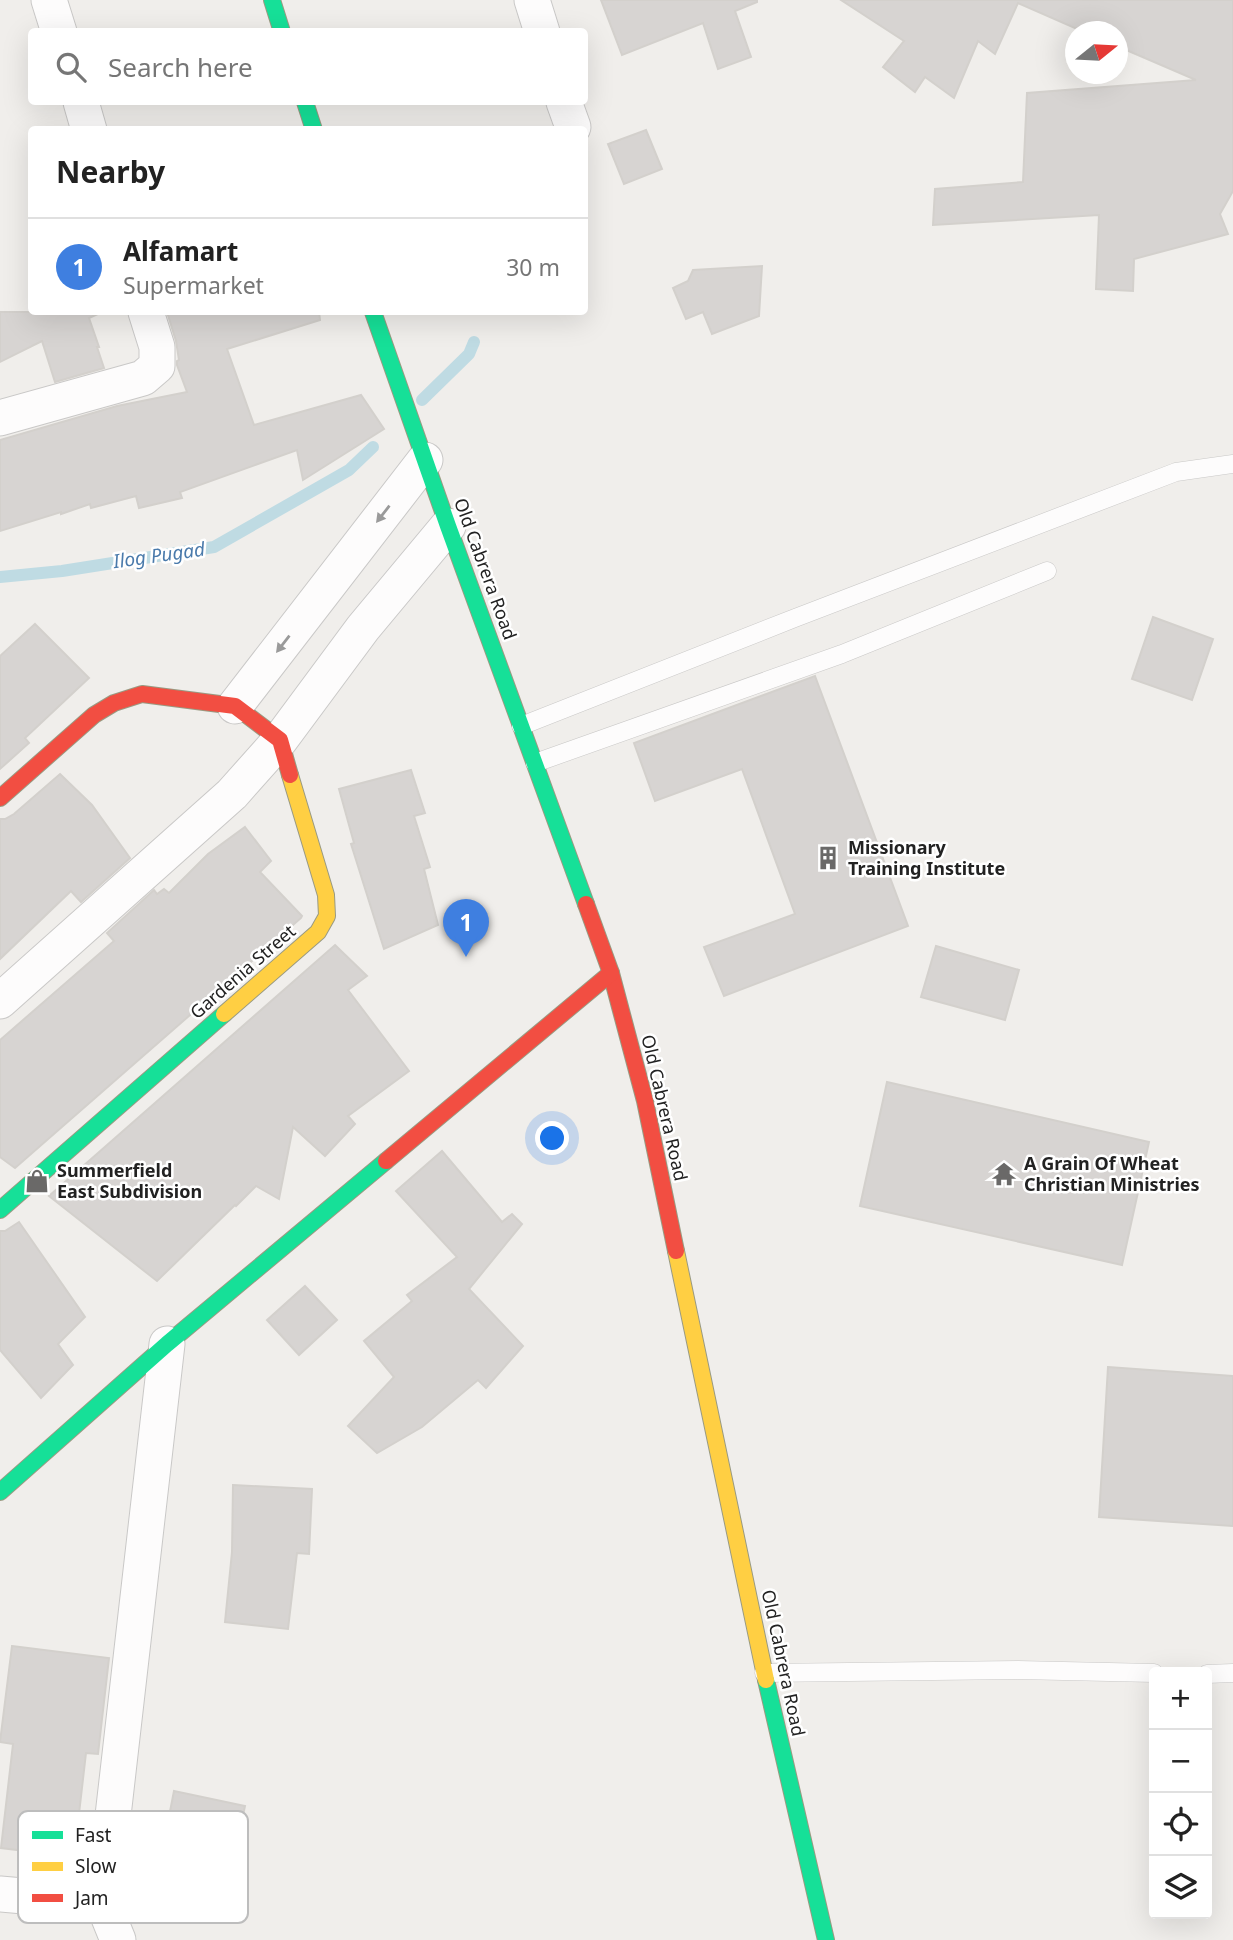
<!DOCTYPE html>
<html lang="en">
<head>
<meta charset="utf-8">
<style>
  body { margin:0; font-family:"Noto Sans",sans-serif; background:#f6f6f6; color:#222 }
  .controls { position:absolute; right:21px; bottom:21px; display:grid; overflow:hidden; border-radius:7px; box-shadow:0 7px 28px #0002 }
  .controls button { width:63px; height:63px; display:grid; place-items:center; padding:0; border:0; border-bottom:2px solid #e0e0e0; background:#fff; color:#222; font:35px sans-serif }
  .compass { position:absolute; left:1065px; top:21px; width:63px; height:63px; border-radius:50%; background:#fff; box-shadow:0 7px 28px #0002; rotate:72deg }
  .you { position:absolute; left:553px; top:1139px; width:24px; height:24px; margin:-18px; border:5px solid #fff; border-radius:50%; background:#1a73e8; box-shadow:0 0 0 10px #1a73e833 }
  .badge { display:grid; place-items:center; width:46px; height:46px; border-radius:50%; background:#d93025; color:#fff; font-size:23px; font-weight:700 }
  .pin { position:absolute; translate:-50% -58px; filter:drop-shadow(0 2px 4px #0008) }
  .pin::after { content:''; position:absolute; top:37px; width:24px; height:21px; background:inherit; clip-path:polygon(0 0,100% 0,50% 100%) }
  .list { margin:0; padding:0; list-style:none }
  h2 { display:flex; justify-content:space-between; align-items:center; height:91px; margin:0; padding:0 28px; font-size:30px }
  h2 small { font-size:23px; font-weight:400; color:#767676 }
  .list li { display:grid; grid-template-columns:46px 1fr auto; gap:21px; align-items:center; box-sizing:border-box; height:98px; padding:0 28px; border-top:2px solid #e0e0e0 }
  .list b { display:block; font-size:26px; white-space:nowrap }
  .list p { margin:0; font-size:23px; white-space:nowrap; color:#767676 }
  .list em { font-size:23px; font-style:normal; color:#767676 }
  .icon { flex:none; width:38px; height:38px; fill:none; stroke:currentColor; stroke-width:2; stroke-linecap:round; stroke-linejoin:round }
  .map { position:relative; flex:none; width:1233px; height:1940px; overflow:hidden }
  .search { position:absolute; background:#fff; box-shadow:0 7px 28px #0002; left:28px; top:28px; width:560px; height:77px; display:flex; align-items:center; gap:18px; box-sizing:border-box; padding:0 24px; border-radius:7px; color:#767676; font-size:26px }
  .panel { position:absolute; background:#fff; box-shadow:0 7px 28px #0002; left:28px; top:126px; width:560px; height:189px; border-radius:7px }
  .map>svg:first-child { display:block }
</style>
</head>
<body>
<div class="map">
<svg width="1233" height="1940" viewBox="0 0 1233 1940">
  <rect width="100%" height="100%" fill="#f0eeeb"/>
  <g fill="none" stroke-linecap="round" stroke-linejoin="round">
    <g stroke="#bfdbe3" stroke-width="12">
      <polyline points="422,400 469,354 474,342"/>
      <polyline points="0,577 62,571 214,547 349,470 373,447"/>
    </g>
  </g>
  <g fill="#d7d4d2" stroke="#d3d0cc" stroke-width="2">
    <polygon points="601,0 757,0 757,2 735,11 751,57 718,69 703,23 622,55"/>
    <polygon points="841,0 1233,0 1233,191 1220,214 1228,234 1134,259 1133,291 1096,289 1099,215 933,225 935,189 1023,182 1027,93 1196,80 1117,46 1117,32 1084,32 1018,3 995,54 978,41 954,98 925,77 915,92 883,67 904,41"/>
    <polygon points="646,130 662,169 624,184 608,144"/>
    <polygon points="762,266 759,316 712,334 703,312 686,319 673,288 688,281 693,270"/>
    <polygon points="0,312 102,312 89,318 99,347 97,347 104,368 55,382 42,341 0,362"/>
    <polygon points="167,312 319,312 320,320 227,349 254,425 361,395 384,429 303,480 297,450 180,492 182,498 139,508 136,496 91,508 90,504 61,514 61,512 0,531 0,440 117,406 187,392 177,365 177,361 179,360 176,341"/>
    <polygon points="1153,617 1213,639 1192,700 1132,679"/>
    <polygon points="35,624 89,678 25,738 29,743 0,769 0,656"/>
    <polygon points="815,676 908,926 724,996 704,947 795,914 742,769 655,801 634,743"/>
    <polygon points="411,770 425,813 414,816 430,867 424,869 438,925 384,949 351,844 354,843 339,789"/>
    <polygon points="60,774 92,805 130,858 81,902 71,891 0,959 0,819 5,819 14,814"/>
    <polygon points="245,827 271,861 260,872 302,916 301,918 15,1168 0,1157 0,1040 114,941 107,933 154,890 157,894 164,889 169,893 208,854"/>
    <polygon points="335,945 367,976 348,990 409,1071 348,1116 355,1124 325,1156 293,1127 279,1199 256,1186 236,1206 235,1205 157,1281 49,1196"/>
    <polygon points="936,946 1019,970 1005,1020 921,997"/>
    <polygon points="887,1082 1149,1142 1122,1265 860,1206"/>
    <polygon points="442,1151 502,1222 512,1214 522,1224 469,1289 523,1346 486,1388 478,1380 422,1427 377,1453 348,1426 394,1377 364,1341 412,1301 407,1295 457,1257 396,1191"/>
    <polygon points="19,1222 85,1317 58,1344 73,1365 41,1398 0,1350 0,1231 5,1231"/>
    <polygon points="305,1286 337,1320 299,1355 267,1320"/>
    <polygon points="1108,1367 1233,1376 1233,1526 1099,1517"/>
    <polygon points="233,1485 312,1489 309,1554 297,1553 288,1629 225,1622 232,1552"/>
    <polygon points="12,1646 109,1658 98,1754 86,1753 74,1857 1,1848 13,1744 0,1742"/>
    <polygon points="174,1791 245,1806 235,1852 165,1837"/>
  </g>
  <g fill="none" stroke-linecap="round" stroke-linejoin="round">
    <g stroke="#c9c8c7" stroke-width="19">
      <g id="lane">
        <polyline points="521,726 795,618 1176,472 1233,464"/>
        <polyline points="535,763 842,654 1047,571"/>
        <polyline points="764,1673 1018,1670 1154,1673"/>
        <polyline points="1207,1674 1233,1673"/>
      </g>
    </g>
    <g stroke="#c9c8c7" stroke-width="37">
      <g id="street">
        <polyline points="49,0 59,32"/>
        <polyline points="532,0 542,32"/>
        <polyline points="81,102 89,130"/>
        <polyline points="564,102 573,127"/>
        <polyline points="0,418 143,378 157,366 157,347 146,312"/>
        <polyline points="235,706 425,460"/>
        <polyline points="0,1001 232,794 280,740 363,628 448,526"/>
        <polyline points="0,1894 103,1903"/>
        <polyline points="118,1940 103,1903 167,1344"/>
      </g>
    </g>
    <g stroke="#999a82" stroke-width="18">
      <g id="fast">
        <polyline points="272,0 282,32"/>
        <polyline points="305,102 314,130"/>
        <polyline points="373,312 448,526 586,904"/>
        <polyline points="0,1210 224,1014"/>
        <polyline points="0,1492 167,1344 386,1161"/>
        <polyline points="766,1680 826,1940"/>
      </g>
    </g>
    <g stroke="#999a82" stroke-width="18">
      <g id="slow">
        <polyline points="224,1014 318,932 327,916 326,895 290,775"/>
        <polyline points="676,1251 766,1680"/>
      </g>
    </g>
    <g stroke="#999a82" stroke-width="18">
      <g id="jam">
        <polyline points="0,798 94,715 114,703 142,694 235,706 280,740 290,775"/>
        <polyline points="586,904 611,973 645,1101 676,1251"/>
        <polyline points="386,1161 611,973"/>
      </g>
    </g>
    <use href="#lane" stroke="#fdfcfc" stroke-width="18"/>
    <use href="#street" stroke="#fdfcfc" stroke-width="35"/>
    <use href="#fast" stroke="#16e098" stroke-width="16"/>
    <use href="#slow" stroke="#ffcf43" stroke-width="16"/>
    <use href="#jam" stroke="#f24e42" stroke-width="16"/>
  </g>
  <defs><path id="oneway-solid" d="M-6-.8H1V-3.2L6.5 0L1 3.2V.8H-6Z" transform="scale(1.75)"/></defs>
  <g fill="#9a9a9a">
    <use href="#oneway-solid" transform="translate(383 514) rotate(128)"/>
    <use href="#oneway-solid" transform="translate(283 644) rotate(128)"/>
  </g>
  <defs>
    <g id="building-bare" transform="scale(1.89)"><path d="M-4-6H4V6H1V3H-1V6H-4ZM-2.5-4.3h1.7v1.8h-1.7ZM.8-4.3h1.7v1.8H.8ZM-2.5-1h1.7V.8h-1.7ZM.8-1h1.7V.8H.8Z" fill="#6a6968" stroke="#fff" stroke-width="2.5" paint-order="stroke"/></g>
    <g id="temple-bare" transform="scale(1.89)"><path d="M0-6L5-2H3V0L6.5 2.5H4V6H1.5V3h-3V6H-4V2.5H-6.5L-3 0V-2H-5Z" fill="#6a6968" stroke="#fff" stroke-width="2.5" paint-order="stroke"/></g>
    <g id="shop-bare" transform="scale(1.89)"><path d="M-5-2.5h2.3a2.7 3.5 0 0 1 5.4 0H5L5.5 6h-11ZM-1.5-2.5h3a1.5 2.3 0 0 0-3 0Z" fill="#6a6968" stroke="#fff" stroke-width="2.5" paint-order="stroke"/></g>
  </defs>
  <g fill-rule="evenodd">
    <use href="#building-bare" x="828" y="858"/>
    <use href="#temple-bare" x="1004" y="1174"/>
    <use href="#shop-bare" x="37" y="1181"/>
  </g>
  <g text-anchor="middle" stroke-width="5" stroke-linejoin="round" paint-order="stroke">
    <g font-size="18" fill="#222" stroke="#fff">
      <text transform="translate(485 569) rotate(70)" y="6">Old Cabrera Road</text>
      <text transform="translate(243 972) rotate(-41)" y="6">Gardenia Street</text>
      <text transform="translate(664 1108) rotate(77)" y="6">Old Cabrera Road</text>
      <text transform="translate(783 1663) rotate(78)" y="6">Old Cabrera Road</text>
    </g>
    <g font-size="18" font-weight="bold" fill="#222" stroke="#fff" text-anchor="start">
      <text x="848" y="854">Missionary<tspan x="848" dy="21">Training Institute</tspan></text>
      <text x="1024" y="1170">A Grain Of Wheat<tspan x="1024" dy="21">Christian Ministries</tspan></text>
      <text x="57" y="1177">Summerfield<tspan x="57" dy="21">East Subdivision</tspan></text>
    </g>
    <g font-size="19" font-style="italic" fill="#4a7aab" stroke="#fff">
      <text transform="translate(159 555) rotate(-8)" y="7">Ilog Pugad</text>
    </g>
  </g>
  <rect x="18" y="1811" width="230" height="112" rx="10" fill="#fff" stroke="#bdbdbd" stroke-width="2"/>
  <rect x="32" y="1831" width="31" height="8" fill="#16e098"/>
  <rect x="32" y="1862" width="31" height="9" fill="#ffcf43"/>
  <rect x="32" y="1894" width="31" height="8" fill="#f24e42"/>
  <g font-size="19" fill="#222">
    <text x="75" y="1842">Fast</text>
    <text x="75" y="1873">Slow</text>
    <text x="75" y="1905">Jam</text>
  </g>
</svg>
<div class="controls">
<button>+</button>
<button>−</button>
<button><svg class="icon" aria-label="locate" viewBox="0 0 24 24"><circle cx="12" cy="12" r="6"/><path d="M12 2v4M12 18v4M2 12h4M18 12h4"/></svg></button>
<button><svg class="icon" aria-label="layers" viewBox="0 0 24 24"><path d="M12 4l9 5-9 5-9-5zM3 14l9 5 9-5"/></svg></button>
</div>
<svg class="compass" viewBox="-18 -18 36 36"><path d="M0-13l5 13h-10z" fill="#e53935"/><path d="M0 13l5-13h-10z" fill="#767676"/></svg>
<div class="you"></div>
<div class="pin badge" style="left:466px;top:957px;background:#3f7fe0">1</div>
<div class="search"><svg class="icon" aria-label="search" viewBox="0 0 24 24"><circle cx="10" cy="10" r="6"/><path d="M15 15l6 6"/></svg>Search here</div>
<section class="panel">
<h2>Nearby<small></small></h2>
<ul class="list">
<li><span class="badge" style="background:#3f7fe0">1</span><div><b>Alfamart</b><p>Supermarket</p></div><em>30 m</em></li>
</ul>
</section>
</div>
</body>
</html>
